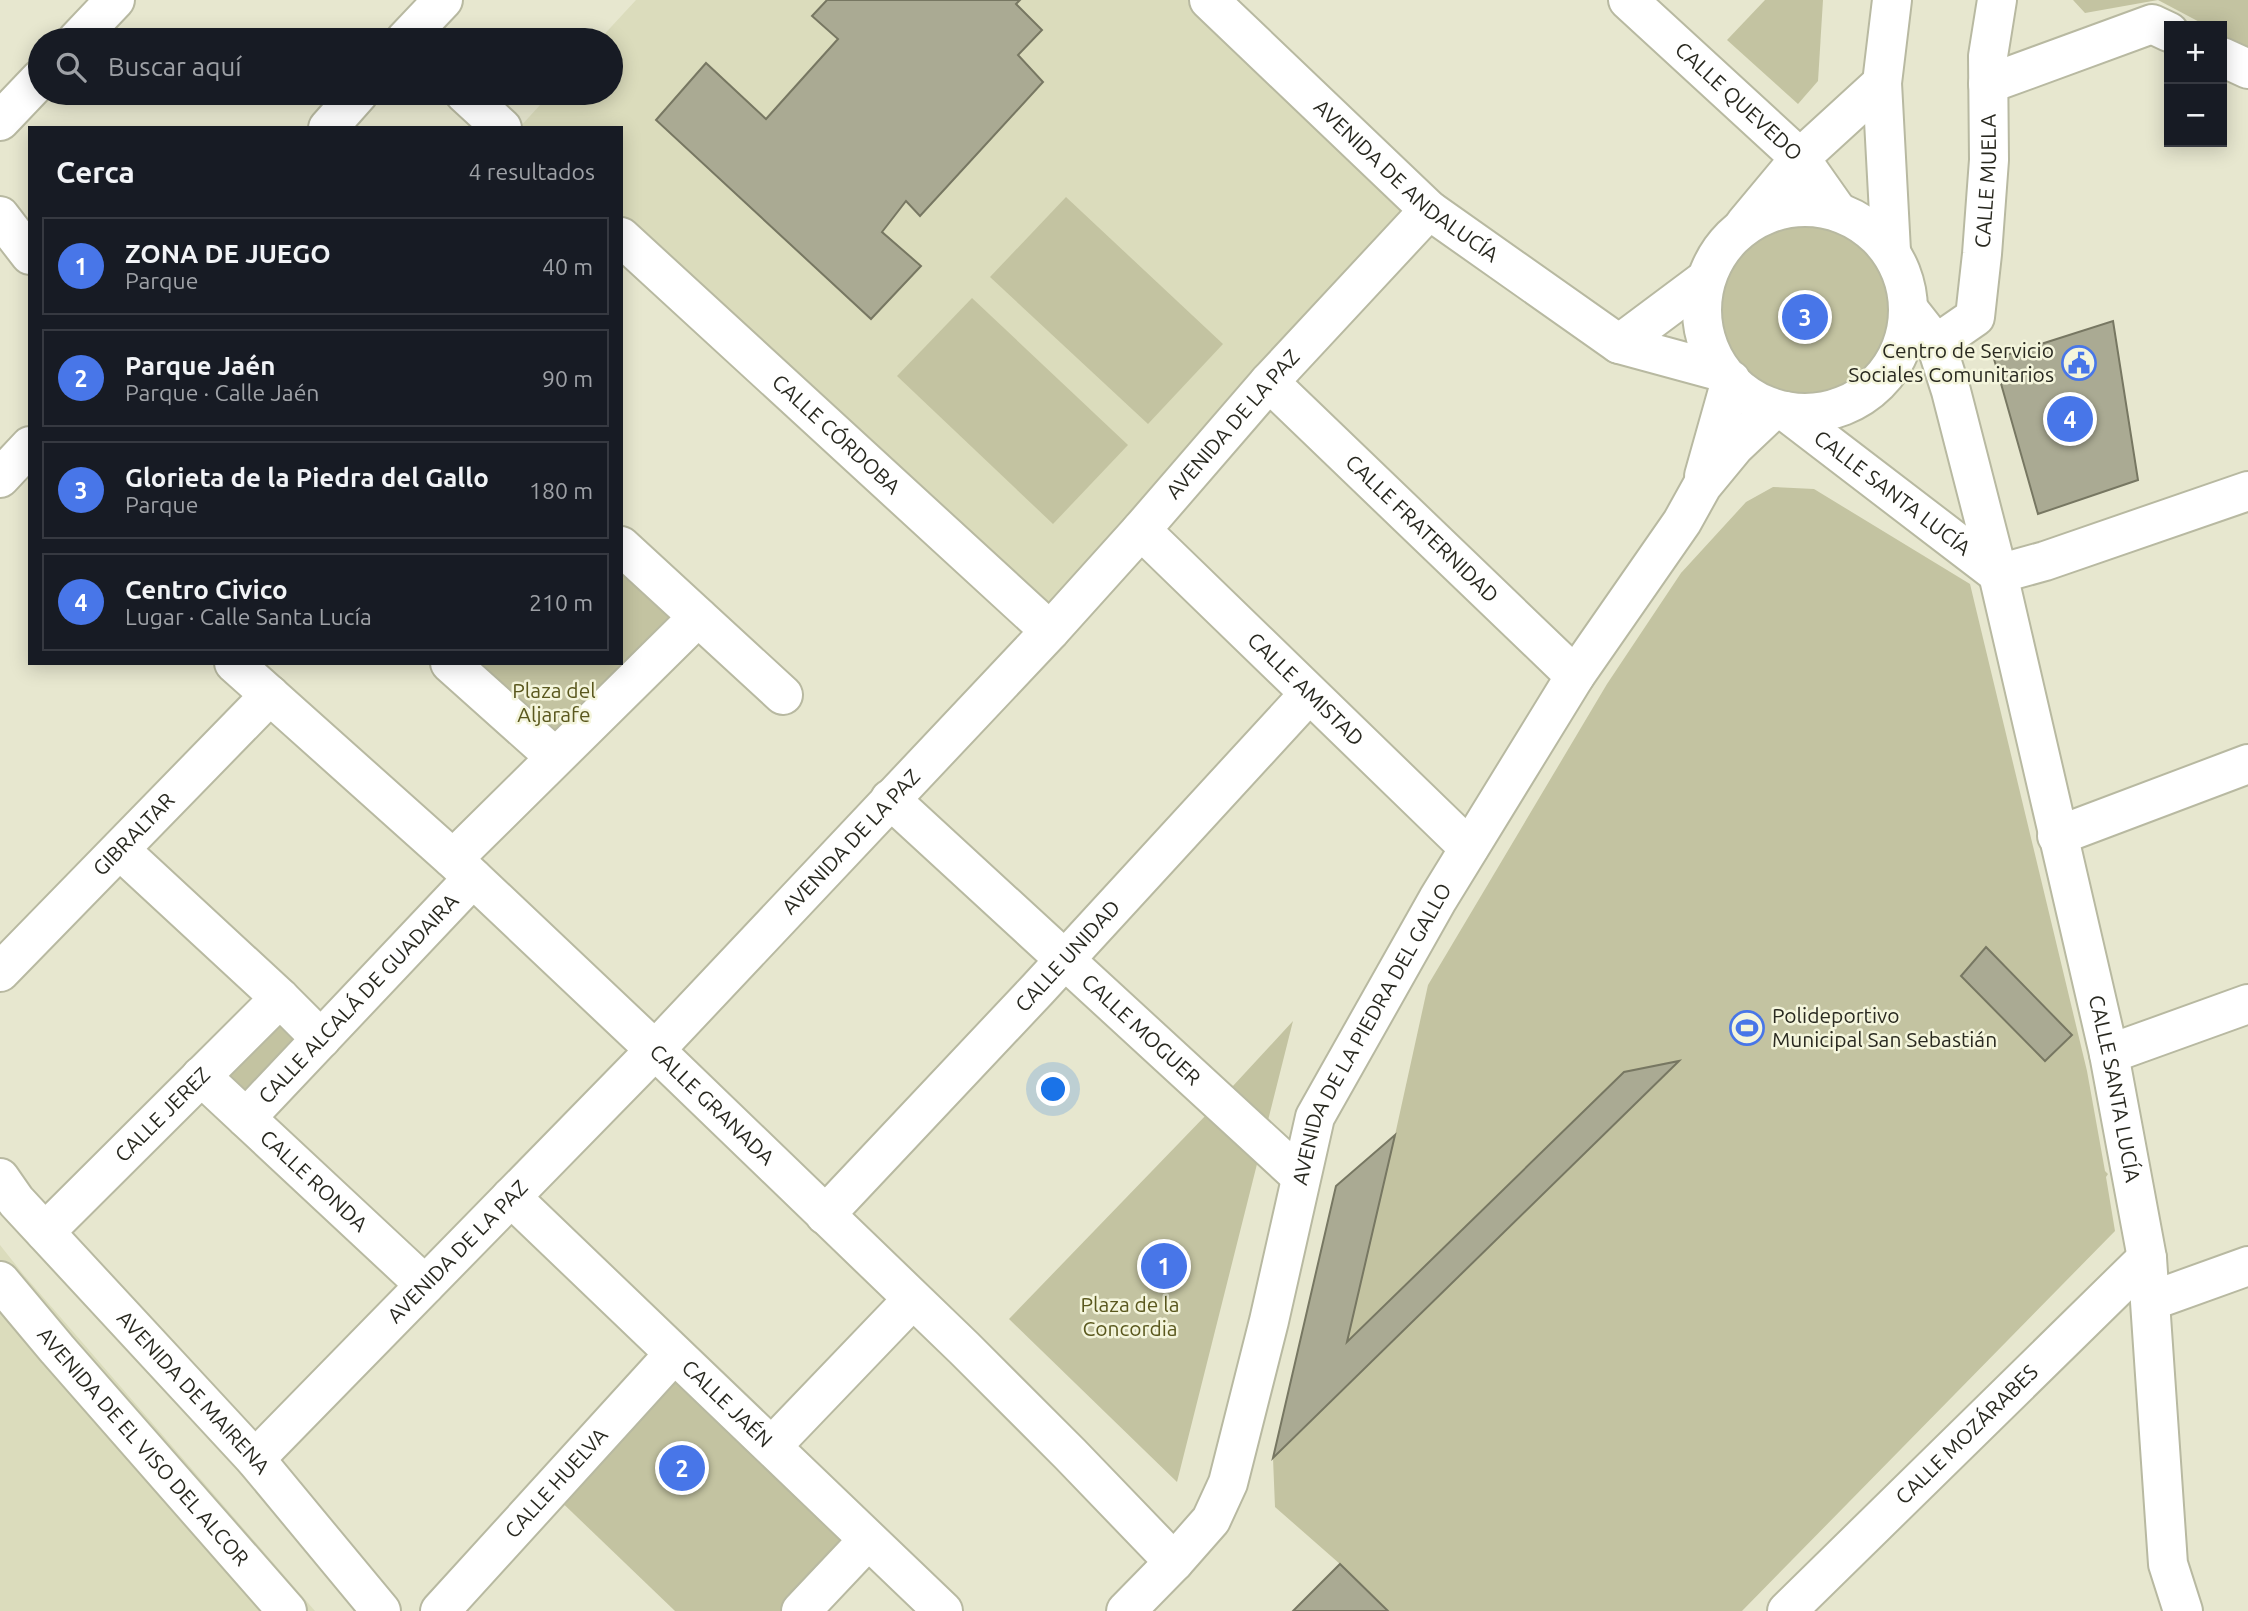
<!DOCTYPE html>
<html lang="es">
<head>
<meta charset="utf-8">
<style>
  body { margin:0; font-family:Ubuntu,sans-serif; background:#20242c; color:#f1f3f6 }
  .controls { position:absolute; right:21px; top:21px; display:grid; overflow:hidden; border-radius:0px; box-shadow:0 4px 18px #0003 }
  .controls button { width:63px; height:63px; display:grid; place-items:center; padding:0; border:0; border-bottom:2px solid #363941; background:#171b24; color:#f1f3f6; font:35px sans-serif }
  .you { position:absolute; left:1054px; top:1090px; width:24px; height:24px; margin:-18px; border:5px solid #fff; border-radius:50%; background:#1a73e8; box-shadow:0 0 0 10px #1a73e833 }
  .badge { display:grid; place-items:center; width:46px; height:46px; border-radius:50%; background:#4876e8; color:#fff; font-size:23px; font-weight:700 }
  .pin { position:absolute; translate:-50% -50%; border:4px solid #fff; box-shadow:0 2px 7px #0006 }
  .list { margin:0; padding:0; list-style:none }
  h2 { display:flex; justify-content:space-between; align-items:center; height:91px; margin:0; padding:0 28px; font-size:30px }
  h2 small { font-size:23px; font-weight:400; color:#9ea1a6 }
  .list li { display:grid; grid-template-columns:46px 1fr auto; gap:21px; align-items:center; box-sizing:border-box; height:98px; margin:0 14px 14px; padding:0 14px; border:2px solid #363941; border-radius:0px }
  .list b { display:block; font-size:26px; white-space:nowrap }
  .list p { margin:0; font-size:23px; white-space:nowrap; color:#9ea1a6 }
  .list em { font-size:23px; font-style:normal; color:#9ea1a6 }
  .icon { flex:none; width:38px; height:38px; fill:none; stroke:currentColor; stroke-width:2; stroke-linecap:round; stroke-linejoin:round }
  .map { position:relative; flex:none; width:2248px; height:1611px; overflow:hidden }
  .search { position:absolute; background:#171b24; box-shadow:0 4px 18px #0003; left:28px; top:28px; width:595px; height:77px; display:flex; align-items:center; gap:18px; box-sizing:border-box; padding:0 24px; border-radius:38px; color:#9ea1a6; font-size:26px }
  .panel { position:absolute; background:#171b24; box-shadow:0 4px 18px #0003; left:28px; top:126px; width:595px; height:539px; border-radius:0px }
  .map>svg:first-child { display:block }
</style>
</head>
<body>
<div class="map">
<svg width="2248" height="1611" viewBox="0 0 2248 1611">
  <rect width="100%" height="100%" fill="#e7e7cf"/>
  <g fill="#dbdcbc">
    <polygon points="636,0 1209,0 1429,210 1050,631 621,237 621,128 519,128 551,93 611,93 611,40 599,40"/>
    <polygon points="0,1245 23,1274 315,1611 0,1611"/>
  </g>
  <g fill="#c3c3a1">
    <polygon points="1765,0 1823,0 1818,81 1798,104 1727,40"/>
    <polygon points="2073,0 2248,0 2248,48 2222,34 2222,26 2207,26 2158,0 2085,13"/>
    <polygon points="1066,197 1223,344 1148,424 990,277"/>
    <circle cx="1805" cy="309" r="90"/>
    <polygon points="972,298 1128,445 1053,524 897,376"/>
    <polygon points="1773,487 1814,489 1970,584 2087,1071 2105,1171 2108,1174 2106,1177 2115,1231 1742,1611 1388,1611 1340,1564 1275,1507 1273,1458 1336,1186 1395,1135 1428,985 1607,684 1681,573 1746,502"/>
    <polygon points="621,546 698,617 555,757 450,663 621,663"/>
    <polygon points="280,998 321,1039 246,1118 201,1076"/>
    <polygon points="1293,1021 1177,1482 1009,1319 1208,1113"/>
    <polygon points="674,1354 868,1540 801,1611 675,1611 550,1491"/>
  </g>
  <g fill="#aaaa93" stroke="#777762" stroke-width="2">
    <polygon points="827,0 1020,0 1016,4 1042,30 1018,55 1043,82 920,216 906,201 882,232 921,266 871,319 656,120 706,63 766,119 838,39 812,16"/>
    <polygon points="2113,321 2138,480 2038,514 1994,359"/>
    <polygon points="1986,947 2072,1035 2045,1061 1961,976"/>
    <polygon points="1679,1061 1273,1458 1336,1186 1395,1135 1347,1342 1624,1072"/>
    <polygon points="1340,1564 1388,1611 1293,1611"/>
  </g>
  <g fill="none" stroke-linecap="round" stroke-linejoin="round">
    <g stroke="#b8b9a1" stroke-width="42">
      <g id="minor">
        <path id="s1" d="M 1209,0 L 1429,210 L 1619,344 L 1722,372"/>
        <path id="s2" d="M 1628,0 L 1800,158 L 1838,212"/>
        <polyline points="77,40 115,0"/>
        <polyline points="405,40 443,0"/>
        <polyline points="2222,57 2248,69"/>
        <polyline points="1988,84 2152,24 2169,32"/>
        <polyline points="464,93 502,128"/>
        <polyline points="0,121 40,79"/>
        <polyline points="328,128 359,93"/>
        <circle cx="1805" cy="310" r="103"/>
        <polyline points="0,216 30,255"/>
        <polyline points="1745,224 1800,158 1882,83"/>
        <path id="s3" d="M 621,237 L 1050,631"/>
        <polyline points="1891,251 1882,83 1892,0"/>
        <path id="s4" d="M 1910,311 L 1936,344 L 1951,391 L 1998,574 L 2109,1054 L 2147,1258 L 2168,1564 L 2183,1611"/>
        <polyline points="1619,344 1706,279"/>
        <path id="s5" d="M 1936,344 L 1975,317 L 1982,254 L 1989,160 L 1988,56 L 1997,0"/>
        <path id="s6" d="M 1269,382 L 1575,676"/>
        <path id="s7" d="M 1785,411 L 1998,574"/>
        <polyline points="1704,476 1731,380"/>
        <polyline points="0,478 30,446"/>
        <path id="s8" d="M 1141,530 L 1469,848"/>
        <polyline points="621,546 783,695"/>
        <polyline points="1998,574 2045,561 2248,491"/>
        <path id="s9" d="M 234,663 L 453,859 L 655,1050 L 964,1348 L 1070,1454 L 1174,1562"/>
        <polyline points="450,663 555,757"/>
        <path id="s10" d="M 890,799 L 1300,1176"/>
        <polyline points="2057,836 2248,764"/>
        <polyline points="120,850 280,998 321,1039"/>
        <polyline points="453,859 698,617"/>
        <path id="s11" d="M 0,972 L 270,695"/>
        <polyline points="2109,1054 2248,1004"/>
        <path id="s12" d="M 201,1076 L 425,1285"/>
        <path id="s13" d="M 246,1118 L 473,878"/>
        <path id="s14" d="M 0,1178 L 16,1201 L 255,1459 L 381,1611"/>
        <path id="s15" d="M 511,1197 L 943,1611"/>
        <path id="s16" d="M 825,1215 L 1037,990 L 1309,694"/>
        <path id="s17" d="M 45,1232 L 280,998"/>
        <path id="s18" d="M 0,1281 L 57,1349 L 287,1611"/>
        <polyline points="2151,1301 2248,1266"/>
        <polyline points="772,1446 912,1300"/>
        <path id="s19" d="M 255,1459 L 655,1050 L 1050,631 L 1141,530 L 1269,382 L 1429,210"/>
        <path id="s20" d="M 440,1611 L 674,1354"/>
        <polyline points="801,1611 868,1540"/>
        <path id="s21" d="M 1126,1611 L 1174,1562 L 1211,1520 L 1228,1483 L 1269,1321 L 1315,1117 L 1438,899 L 1575,676 L 1682,522 L 1702,486 L 1735,446 L 1774,409"/>
        <path id="s22" d="M 1787,1611 L 2147,1258"/>
      </g>
    </g>
    <use href="#minor" stroke="#fff" stroke-width="38"/>
  </g>
  <defs>
    <g id="civic-ring" transform="scale(1.75)"><circle r="9.5" fill="#f4f5dc" stroke="#4876e8" stroke-width="1.5"/><path d="M-.6-6.5H3V-4.5H.6V-3L4-1V1h2V6H-6V1h2V-1L-.6-3ZM-1.2 2.5V6h2.4V2.5Z" fill="#4876e8"/></g>
    <g id="stadium-ring" transform="scale(1.75)"><circle r="9.5" fill="#f4f5dc" stroke="#4876e8" stroke-width="1.5"/><path d="M0-5a6.5 5 0 1 0 0 10a6.5 5 0 1 0 0-10ZM-3.5-1.8h7v3.6h-7Z" fill="#4876e8"/></g>
  </defs>
  <g fill-rule="evenodd">
    <use href="#civic-ring" x="2079" y="363"/>
    <use href="#stadium-ring" x="1747" y="1028"/>
  </g>
  <g text-anchor="middle" stroke-width="5" stroke-linejoin="round" paint-order="stroke">
    <g font-size="21" fill="#292920" stroke="#f4f5dc">
      <text dy="7" stroke="none"><textPath href="#s2" startOffset="150">CALLE QUEVEDO</textPath></text>
      <text dy="7" stroke="none"><textPath href="#s1" startOffset="268">AVENIDA DE ANDALUCÍA</textPath></text>
      <text dy="7" stroke="none"><textPath href="#s5" startOffset="184">CALLE MUELA</textPath></text>
      <text dy="7" stroke="none"><textPath href="#s19" startOffset="1424">AVENIDA DE LA PAZ</textPath></text>
      <text dy="7" stroke="none"><textPath href="#s3" startOffset="292">CALLE CÓRDOBA</textPath></text>
      <text dy="7" stroke="none"><textPath href="#s7" startOffset="135">CALLE SANTA LUCÍA</textPath></text>
      <text dy="7" stroke="none"><textPath href="#s6" startOffset="212">CALLE FRATERNIDAD</textPath></text>
      <text dy="7" stroke="none"><textPath href="#s8" startOffset="229">CALLE AMISTAD</textPath></text>
      <text dy="7" stroke="none"><textPath href="#s11" startOffset="192">GIBRALTAR</textPath></text>
      <text dy="7" stroke="none"><textPath href="#s19" startOffset="858">AVENIDA DE LA PAZ</textPath></text>
      <text dy="7" stroke="none"><textPath href="#s16" startOffset="355">CALLE UNIDAD</textPath></text>
      <text dy="7" stroke="none"><textPath href="#s13" startOffset="164">CALLE ALCALÁ DE GUADAIRA</textPath></text>
      <text dy="7" stroke="none"><textPath href="#s10" startOffset="341">CALLE MOGUER</textPath></text>
      <text dy="7" stroke="none"><textPath href="#s21" startOffset="640">AVENIDA DE LA PIEDRA DEL GALLO</textPath></text>
      <text dy="7" stroke="none"><textPath href="#s4" startOffset="808">CALLE SANTA LUCÍA</textPath></text>
      <text dy="7" stroke="none"><textPath href="#s9" startOffset="651">CALLE GRANADA</textPath></text>
      <text dy="7" stroke="none"><textPath href="#s17" startOffset="166">CALLE JEREZ</textPath></text>
      <text dy="7" stroke="none"><textPath href="#s12" startOffset="154">CALLE RONDA</textPath></text>
      <text dy="7" stroke="none"><textPath href="#s19" startOffset="290">AVENIDA DE LA PAZ</textPath></text>
      <text dy="7" stroke="none"><textPath href="#s14" startOffset="289">AVENIDA DE MAIRENA</textPath></text>
      <text dy="7" stroke="none"><textPath href="#s15" startOffset="299">CALLE JAÉN</textPath></text>
      <text dy="7" stroke="none"><textPath href="#s22" startOffset="252">CALLE MOZÁRABES</textPath></text>
      <text dy="7" stroke="none"><textPath href="#s18" startOffset="219">AVENIDA DE EL VISO DEL ALCOR</textPath></text>
      <text dy="7" stroke="none"><textPath href="#s20" startOffset="173">CALLE HUELVA</textPath></text>
    </g>
    <g font-size="21" fill="#292920" stroke="#f4f5dc" text-anchor="end">
      <text x="2054" y="358">Centro de Servicio<tspan x="2054" dy="24">Sociales Comunitarios</tspan></text>
      <text x="1772" y="1023" text-anchor="start">Polideportivo<tspan x="1772" dy="24">Municipal San Sebastián</tspan></text>
    </g>
    <g font-size="21" fill="#5a581e" stroke="#f4f5dc">
      <text x="554" y="698">Plaza del<tspan x="554" dy="24">Aljarafe</tspan></text>
      <text x="1130" y="1312">Plaza de la<tspan x="1130" dy="24">Concordia</tspan></text>
    </g>
  </g>
</svg>
<div class="controls">
<button>+</button>
<button>−</button>
</div>
<div class="you"></div>
<div class="pin badge" style="left:1164px;top:1266px">1</div>
<div class="pin badge" style="left:682px;top:1468px">2</div>
<div class="pin badge" style="left:1805px;top:317px">3</div>
<div class="pin badge" style="left:2070px;top:419px">4</div>
<div class="search"><svg class="icon" aria-label="search" viewBox="0 0 24 24"><circle cx="10" cy="10" r="6"/><path d="M15 15l6 6"/></svg>Buscar aquí</div>
<section class="panel">
<h2>Cerca<small>4 resultados</small></h2>
<ul class="list">
<li><span class="badge">1</span><div><b>ZONA DE JUEGO</b><p>Parque</p></div><em>40 m</em></li>
<li><span class="badge">2</span><div><b>Parque Jaén</b><p>Parque · Calle Jaén</p></div><em>90 m</em></li>
<li><span class="badge">3</span><div><b>Glorieta de la Piedra del Gallo</b><p>Parque</p></div><em>180 m</em></li>
<li><span class="badge">4</span><div><b>Centro Civico</b><p>Lugar · Calle Santa Lucía</p></div><em>210 m</em></li>
</ul>
</section>
</div>
</body>
</html>
